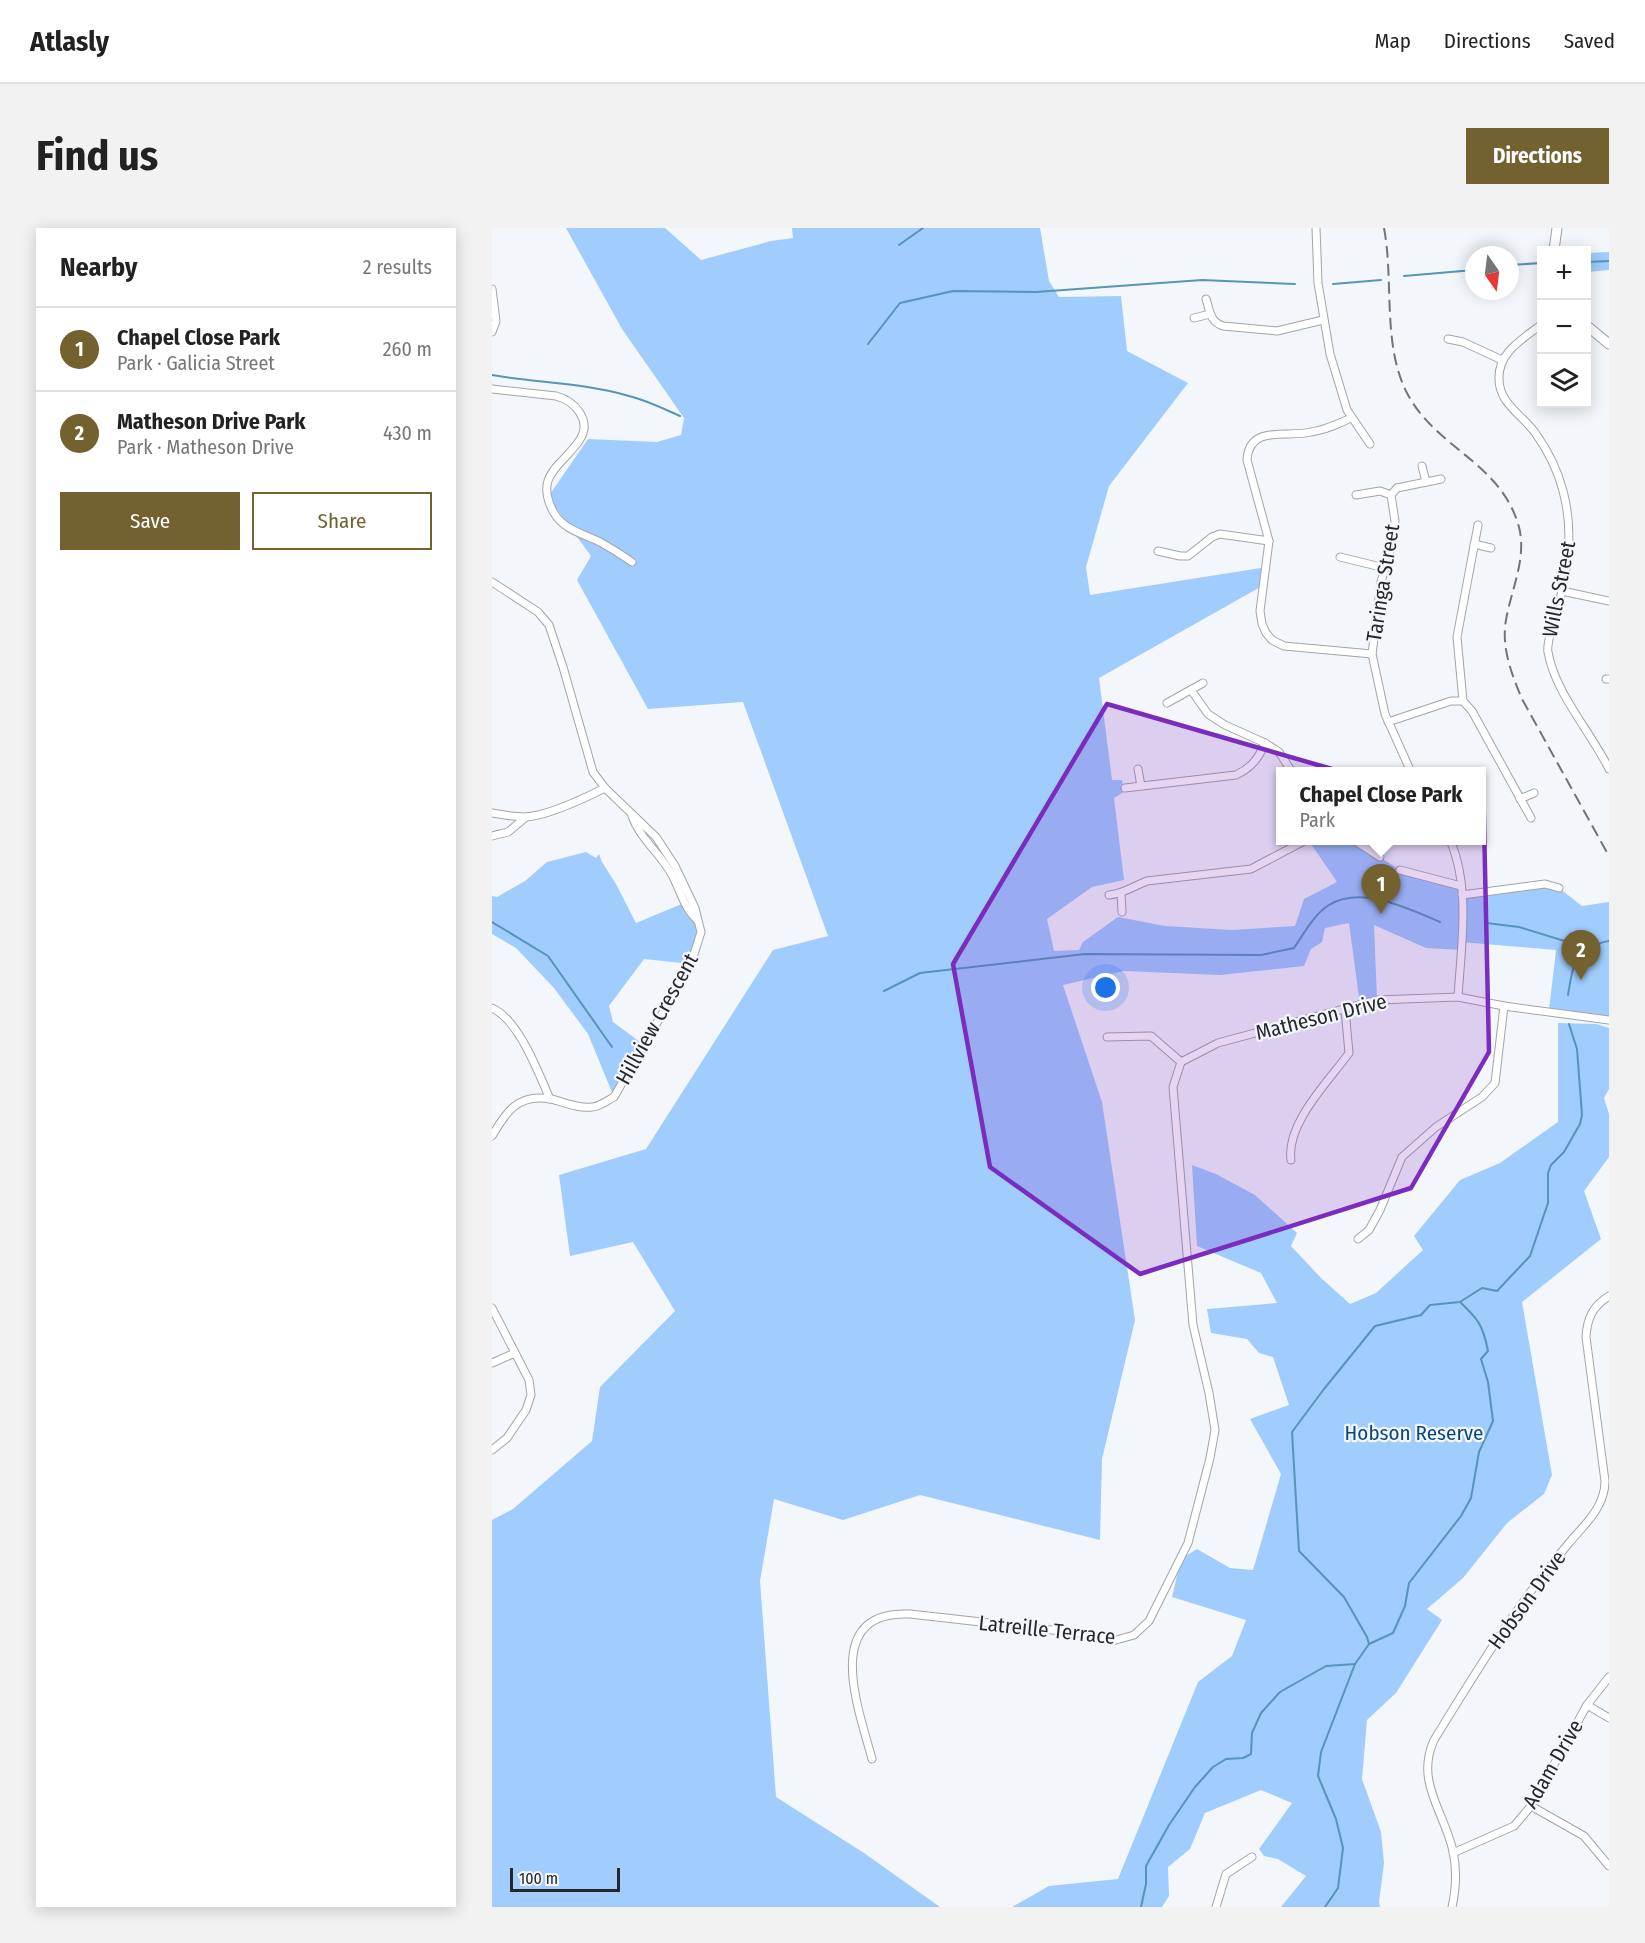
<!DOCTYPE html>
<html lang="en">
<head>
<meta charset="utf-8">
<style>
  body { margin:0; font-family:"Fira Sans Condensed",sans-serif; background:#f2f2f2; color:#222 }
  .controls { position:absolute; right:18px; top:18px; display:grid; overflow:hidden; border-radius:0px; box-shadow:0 3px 15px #0003 }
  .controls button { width:54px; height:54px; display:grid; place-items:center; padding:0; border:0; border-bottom:2px solid #e0e0e0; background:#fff; color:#222; font:30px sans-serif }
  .compass { position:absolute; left:973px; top:18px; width:54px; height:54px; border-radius:50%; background:#fff; box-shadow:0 3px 15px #0003; rotate:166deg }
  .scale { position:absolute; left:18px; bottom:15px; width:110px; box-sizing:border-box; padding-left:6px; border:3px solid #262729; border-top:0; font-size:16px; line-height:21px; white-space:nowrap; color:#262729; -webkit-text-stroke:4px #f3f7fc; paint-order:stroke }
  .you { position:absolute; left:614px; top:760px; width:21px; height:21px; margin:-15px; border:4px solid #fff; border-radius:50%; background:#1a73e8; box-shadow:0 0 0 9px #1a73e833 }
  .badge { display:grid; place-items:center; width:39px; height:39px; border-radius:50%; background:#736230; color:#fff; font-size:20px; font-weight:700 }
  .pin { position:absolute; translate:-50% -50px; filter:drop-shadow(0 2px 3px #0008) }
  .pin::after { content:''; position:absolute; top:32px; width:21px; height:18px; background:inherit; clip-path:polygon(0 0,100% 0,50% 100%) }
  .popup { position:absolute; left:784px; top:539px; width:210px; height:78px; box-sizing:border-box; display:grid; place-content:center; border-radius:0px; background:#fff; filter:drop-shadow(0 2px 4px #0005); font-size:20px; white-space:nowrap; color:#767676 }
  .popup b { font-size:22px; color:#222 }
  .popup::after { content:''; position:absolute; left:50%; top:100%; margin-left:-12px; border:12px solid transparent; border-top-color:#fff }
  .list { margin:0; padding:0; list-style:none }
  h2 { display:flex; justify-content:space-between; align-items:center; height:78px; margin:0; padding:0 24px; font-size:26px }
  h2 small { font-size:20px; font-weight:400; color:#767676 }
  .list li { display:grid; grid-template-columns:39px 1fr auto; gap:18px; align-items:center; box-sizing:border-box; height:84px; padding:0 24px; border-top:2px solid #e0e0e0 }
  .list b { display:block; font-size:22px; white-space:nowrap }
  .list p { margin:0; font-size:20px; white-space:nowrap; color:#767676 }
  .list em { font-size:20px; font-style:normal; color:#767676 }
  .actions { display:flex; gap:12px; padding:18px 24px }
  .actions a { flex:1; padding:14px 0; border:2px solid #736230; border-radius:0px; text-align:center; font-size:21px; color:#736230 }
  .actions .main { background:#736230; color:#fff }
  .icon { flex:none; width:33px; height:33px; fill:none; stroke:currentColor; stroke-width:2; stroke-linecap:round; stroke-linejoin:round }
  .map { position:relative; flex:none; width:1117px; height:1679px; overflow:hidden; border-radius:0px }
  header { display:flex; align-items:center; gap:36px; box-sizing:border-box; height:84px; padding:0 30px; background:#fff; border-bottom:2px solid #e0e0e0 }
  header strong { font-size:28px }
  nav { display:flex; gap:33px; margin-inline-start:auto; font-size:21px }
  .intro { display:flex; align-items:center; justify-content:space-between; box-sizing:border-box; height:144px; padding:0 36px }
  h1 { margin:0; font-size:42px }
  .button { padding:15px 27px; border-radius:0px; background:#736230; color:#fff; font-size:21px; font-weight:700 }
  main { display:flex; gap:36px; padding:0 36px }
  aside { flex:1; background:#fff; border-radius:0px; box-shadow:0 3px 15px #0003 }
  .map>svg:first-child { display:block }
</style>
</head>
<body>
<header>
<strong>Atlasly</strong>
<nav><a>Map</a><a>Directions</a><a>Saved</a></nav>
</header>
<div class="intro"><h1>Find us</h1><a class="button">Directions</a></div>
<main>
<aside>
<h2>Nearby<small>2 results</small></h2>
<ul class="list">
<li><span class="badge">1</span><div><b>Chapel Close Park</b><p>Park · Galicia Street</p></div><em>260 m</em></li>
<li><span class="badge">2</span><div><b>Matheson Drive Park</b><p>Park · Matheson Drive</p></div><em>430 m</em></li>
</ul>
<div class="actions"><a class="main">Save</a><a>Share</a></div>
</aside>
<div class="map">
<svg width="1117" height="1679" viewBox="0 0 1117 1679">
  <rect width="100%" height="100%" fill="#f3f7fc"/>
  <g fill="#a1ccfe">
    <polygon points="74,0 173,0 209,32 279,13 301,10 300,0 548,0 557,53 567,69 629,68 635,123 696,155 617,258 594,339 598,367 775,339 772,357 607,450 620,552 630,552 632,564 622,570 632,652 600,659 555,691 562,723 587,722 591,714 626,689 673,698 740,702 803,698 812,671 845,654 817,613 862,613 908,642 963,656 970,667 1053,656 1067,660 1090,678 1117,674 1117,792 1057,782 1064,722 969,714 968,722 934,720 882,697 885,772 868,777 857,695 833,700 830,714 819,721 812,738 728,747 632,743 571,757 610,874 643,1092 610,1231 608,1312 428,1267 351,1292 282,1271 268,1353 284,1569 372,1625 448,1679 0,1679 0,1292 21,1281 100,1213 108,1159 183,1083 141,1014 78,1028 67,947 154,921 281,722 336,708 251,474 156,481 85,352 99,328 56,269 96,211 165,214 189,207 192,190 130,101"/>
    <polygon points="1117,24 1117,42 1095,44 1095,25"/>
    <polygon points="94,624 104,630 107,626 110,634 124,656 144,695 192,675 209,704 199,736 152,731 117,778 121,794 152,817 122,869 96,806 62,760 24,720 0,706 0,668 5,669 33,653 55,634"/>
    <polygon points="1066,795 1104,796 1117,800 1117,861 1112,870 1117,886 1117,929 1092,963 1109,1011 1030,1074 1060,1247 1052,1266 1015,1295 971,1350 935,1381 950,1392 904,1465 875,1492 870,1551 889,1604 892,1635 887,1674 888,1679 789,1679 814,1648 786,1631 772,1628 767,1621 800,1575 769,1562 713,1585 698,1621 676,1639 677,1668 670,1679 520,1679 557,1658 626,1651 706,1454 740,1428 754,1392 680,1369 689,1331 705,1321 738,1340 761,1342 789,1246 758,1191 797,1177 781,1129 767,1125 755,1111 719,1105 715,1081 785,1075 769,1045 705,1018 700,937 724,946 763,967 805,1005 799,1018 829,1050 858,1076 884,1065 931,1022 922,1008 968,952 1008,935 1066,894"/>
  </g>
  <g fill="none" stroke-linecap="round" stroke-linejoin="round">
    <g stroke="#5694b9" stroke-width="2">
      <polyline points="407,17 431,0"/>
      <polyline points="1094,34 1117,33"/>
      <polyline points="1018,37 1050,35"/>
      <polyline points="912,48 982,42"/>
      <polyline points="841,56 889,52"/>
      <polyline points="376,116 408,75 461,63 544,64 710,52 803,56"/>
      <path d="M 0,147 C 45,155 93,155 137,168 C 154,172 172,181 188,188"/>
      <polyline points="0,694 56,728 120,819"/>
      <polyline points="994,695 1027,699 1095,720"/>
      <path d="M 392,763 L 428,745 L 593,726 L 769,727 L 802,720 C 811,707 822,686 837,677 C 870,657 917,681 948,694"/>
      <path d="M 1076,767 C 1081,736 1083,719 1117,713"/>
      <path d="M 877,1416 L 901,1405 L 913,1378 L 917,1355 L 969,1288 L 979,1270 L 987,1224 L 1001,1193 L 996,1154 L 989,1131 L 996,1123 C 991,1097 986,1091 968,1074"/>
      <polyline points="649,1679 654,1656 654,1638 677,1597 703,1559 721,1539 734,1531 751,1530 759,1526 760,1505 769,1485 788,1464 834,1438 863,1436 877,1416 875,1409 852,1369 807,1323 800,1204 832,1161 883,1098 929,1087 938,1077 968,1074 990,1060 1005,1063 1038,1028 1056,975 1056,945 1059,937 1072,924 1088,896 1090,887 1085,821 1077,796"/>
      <polyline points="833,1679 846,1660 851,1620 844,1591 826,1548 829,1524 863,1436"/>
    </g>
    <g stroke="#a1a5a9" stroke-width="9">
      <g id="street">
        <polyline points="824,0 826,55 838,126 855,182 878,216"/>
        <polyline points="0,61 4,93 0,104"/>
        <path d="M 714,71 C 718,83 718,94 731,98 L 785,103 L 831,92"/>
        <polyline points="702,90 718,86"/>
        <path d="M 1050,96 C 1031,111 1006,124 1007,151 C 1007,176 1031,187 1044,206 C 1056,223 1066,243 1071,263 C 1082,303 1076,340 1066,380 C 1063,391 1054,414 1056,424 C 1063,465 1099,504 1117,541"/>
        <polyline points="956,111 971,114 1010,132"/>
        <path d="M 0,161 L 64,168 C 83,173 101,193 87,213 C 70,238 41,247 62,285 C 72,302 92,306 108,314 C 119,320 130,327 140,334"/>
        <path d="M 859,190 C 846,196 833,202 819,204 C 795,210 757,196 755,232 L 777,313 L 768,383 L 770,396 L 774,405 L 780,412 L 792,418 L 880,426"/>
        <polyline points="930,238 934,254"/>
        <polyline points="864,267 888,263 899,267"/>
        <polyline points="986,297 965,409 971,473 980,483 1039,590"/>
        <polyline points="982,316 999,320"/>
        <polyline points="666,323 688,328 696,328 720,309 728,306 777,313"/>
        <polyline points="848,329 893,340"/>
        <path d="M 0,354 L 46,384 L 57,397 L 71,439 L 101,544 L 113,560 L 164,609 L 183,638 L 203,680 L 209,704 L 199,736 L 122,869 C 116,872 107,879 100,879 C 86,881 72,874 59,871 C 26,865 14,884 0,908"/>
        <polyline points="1070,363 1117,373"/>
        <polyline points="1114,451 1117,451"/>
        <polyline points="699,462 716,486 733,497 773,515 787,524 800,544"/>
        <polyline points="675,475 711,455"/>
        <polyline points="896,494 959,473 971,473"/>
        <polyline points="646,541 649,558"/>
        <polyline points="919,544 893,486 880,426 889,354 902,308 903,293 899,267 905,260 949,251"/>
        <path d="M 633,560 L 744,547 C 759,540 767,530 773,515"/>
        <polyline points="1028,571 1042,565"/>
        <path d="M 0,585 C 11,587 22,589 33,589 C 55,588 93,570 113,560"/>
        <path d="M 140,588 C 148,611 169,626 180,647 C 188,662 192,680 205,692"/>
        <polyline points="0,608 16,604 34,589"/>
        <polyline points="862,612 888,629"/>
        <path d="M 958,612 C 979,660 969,719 966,769"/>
        <polyline points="908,642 969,658"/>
        <polyline points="629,666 630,684"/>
        <path d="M 617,667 C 631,666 642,658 655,653 L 759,641 L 814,612"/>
        <polyline points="970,667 1053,656 1067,660"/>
        <path d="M 0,780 C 27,792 46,844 58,871"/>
        <polyline points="615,809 659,808 689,834"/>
        <polyline points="689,834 726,815 885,772 966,769 1012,778 1117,792"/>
        <path d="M 799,932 C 794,895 837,853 857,825 L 853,781"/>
        <polyline points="866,1011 877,1002 888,982 910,929 944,899 990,869 1003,855 1012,778"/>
        <polyline points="0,1080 37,1152 39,1167 34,1182 15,1210 0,1222"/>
        <polyline points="0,1135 23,1125"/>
        <polyline points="1095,1477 1117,1490"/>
        <path d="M 380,1531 C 367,1482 328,1382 418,1386 L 587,1405 L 624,1412 L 642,1407 L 657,1393 L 696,1315 L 718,1230 L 723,1202 L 717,1165 L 701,1097 L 681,859 L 689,834"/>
        <polyline points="1039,1578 1092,1608 1117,1638"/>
        <polyline points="961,1625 1022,1598 1039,1578 1095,1477 1117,1449"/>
        <polyline points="724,1679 734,1646 760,1629"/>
        <path d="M 960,1679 C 964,1661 965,1642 961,1623 C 952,1583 923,1554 942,1512 C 984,1444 1025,1376 1077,1315 C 1093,1296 1113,1279 1113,1253 L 1094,1109 C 1095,1090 1101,1078 1117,1068"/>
      </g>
    </g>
    <g stroke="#a1a5a9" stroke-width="11">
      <g id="secondary">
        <polyline points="1062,22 1065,0"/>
        <polyline points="1094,97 1117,116"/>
      </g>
    </g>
    <use href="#street" stroke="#fff" stroke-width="7"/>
    <use href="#secondary" stroke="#fff" stroke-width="9"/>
    <path stroke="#727478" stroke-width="2" stroke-dasharray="12 6" stroke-linecap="butt" d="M 892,0 C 902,52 890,117 915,165 C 944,221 1009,234 1027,299 C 1035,331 1019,362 1014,392 C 1009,420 1020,447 1030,471 L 1117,628"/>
  </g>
  <path fill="#7b2cbf" fill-opacity="0.2" stroke="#7b2cbf" stroke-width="4.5" stroke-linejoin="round" d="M 615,476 L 840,541 L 991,548 L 997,824 L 919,960 L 648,1046 L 498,939 L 461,736 Z"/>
  <g text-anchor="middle" stroke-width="4.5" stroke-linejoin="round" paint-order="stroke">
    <g font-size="21" fill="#262729" stroke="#f3f7fc">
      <text transform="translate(891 355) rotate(-81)" y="7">Taringa Street</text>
      <text transform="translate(1067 361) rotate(-79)" y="7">Wills Street</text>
      <text transform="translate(829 789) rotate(-14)" y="7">Matheson Drive</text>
      <text transform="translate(165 791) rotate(-61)" y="7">Hillview Crescent</text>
      <text transform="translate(1035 1372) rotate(-54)" y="7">Hobson Drive</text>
      <text transform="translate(555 1402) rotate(6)" y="7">Latreille Terrace</text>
      <text transform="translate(1061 1536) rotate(-60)" y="7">Adam Drive</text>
    </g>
    <g font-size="21" fill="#094681" stroke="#f3f7fc">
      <text x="922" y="1212">Hobson Reserve</text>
    </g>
  </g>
</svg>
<div class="controls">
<button>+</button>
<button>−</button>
<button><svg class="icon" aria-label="layers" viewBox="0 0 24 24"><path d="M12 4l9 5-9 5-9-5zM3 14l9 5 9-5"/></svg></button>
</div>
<svg class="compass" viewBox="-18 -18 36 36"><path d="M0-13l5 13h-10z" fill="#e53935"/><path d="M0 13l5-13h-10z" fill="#767676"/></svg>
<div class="scale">100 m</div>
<div class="you"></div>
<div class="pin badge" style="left:889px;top:686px">1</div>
<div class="popup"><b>Chapel Close Park</b>Park</div>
<div class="pin badge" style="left:1089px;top:752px">2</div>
</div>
</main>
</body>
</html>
